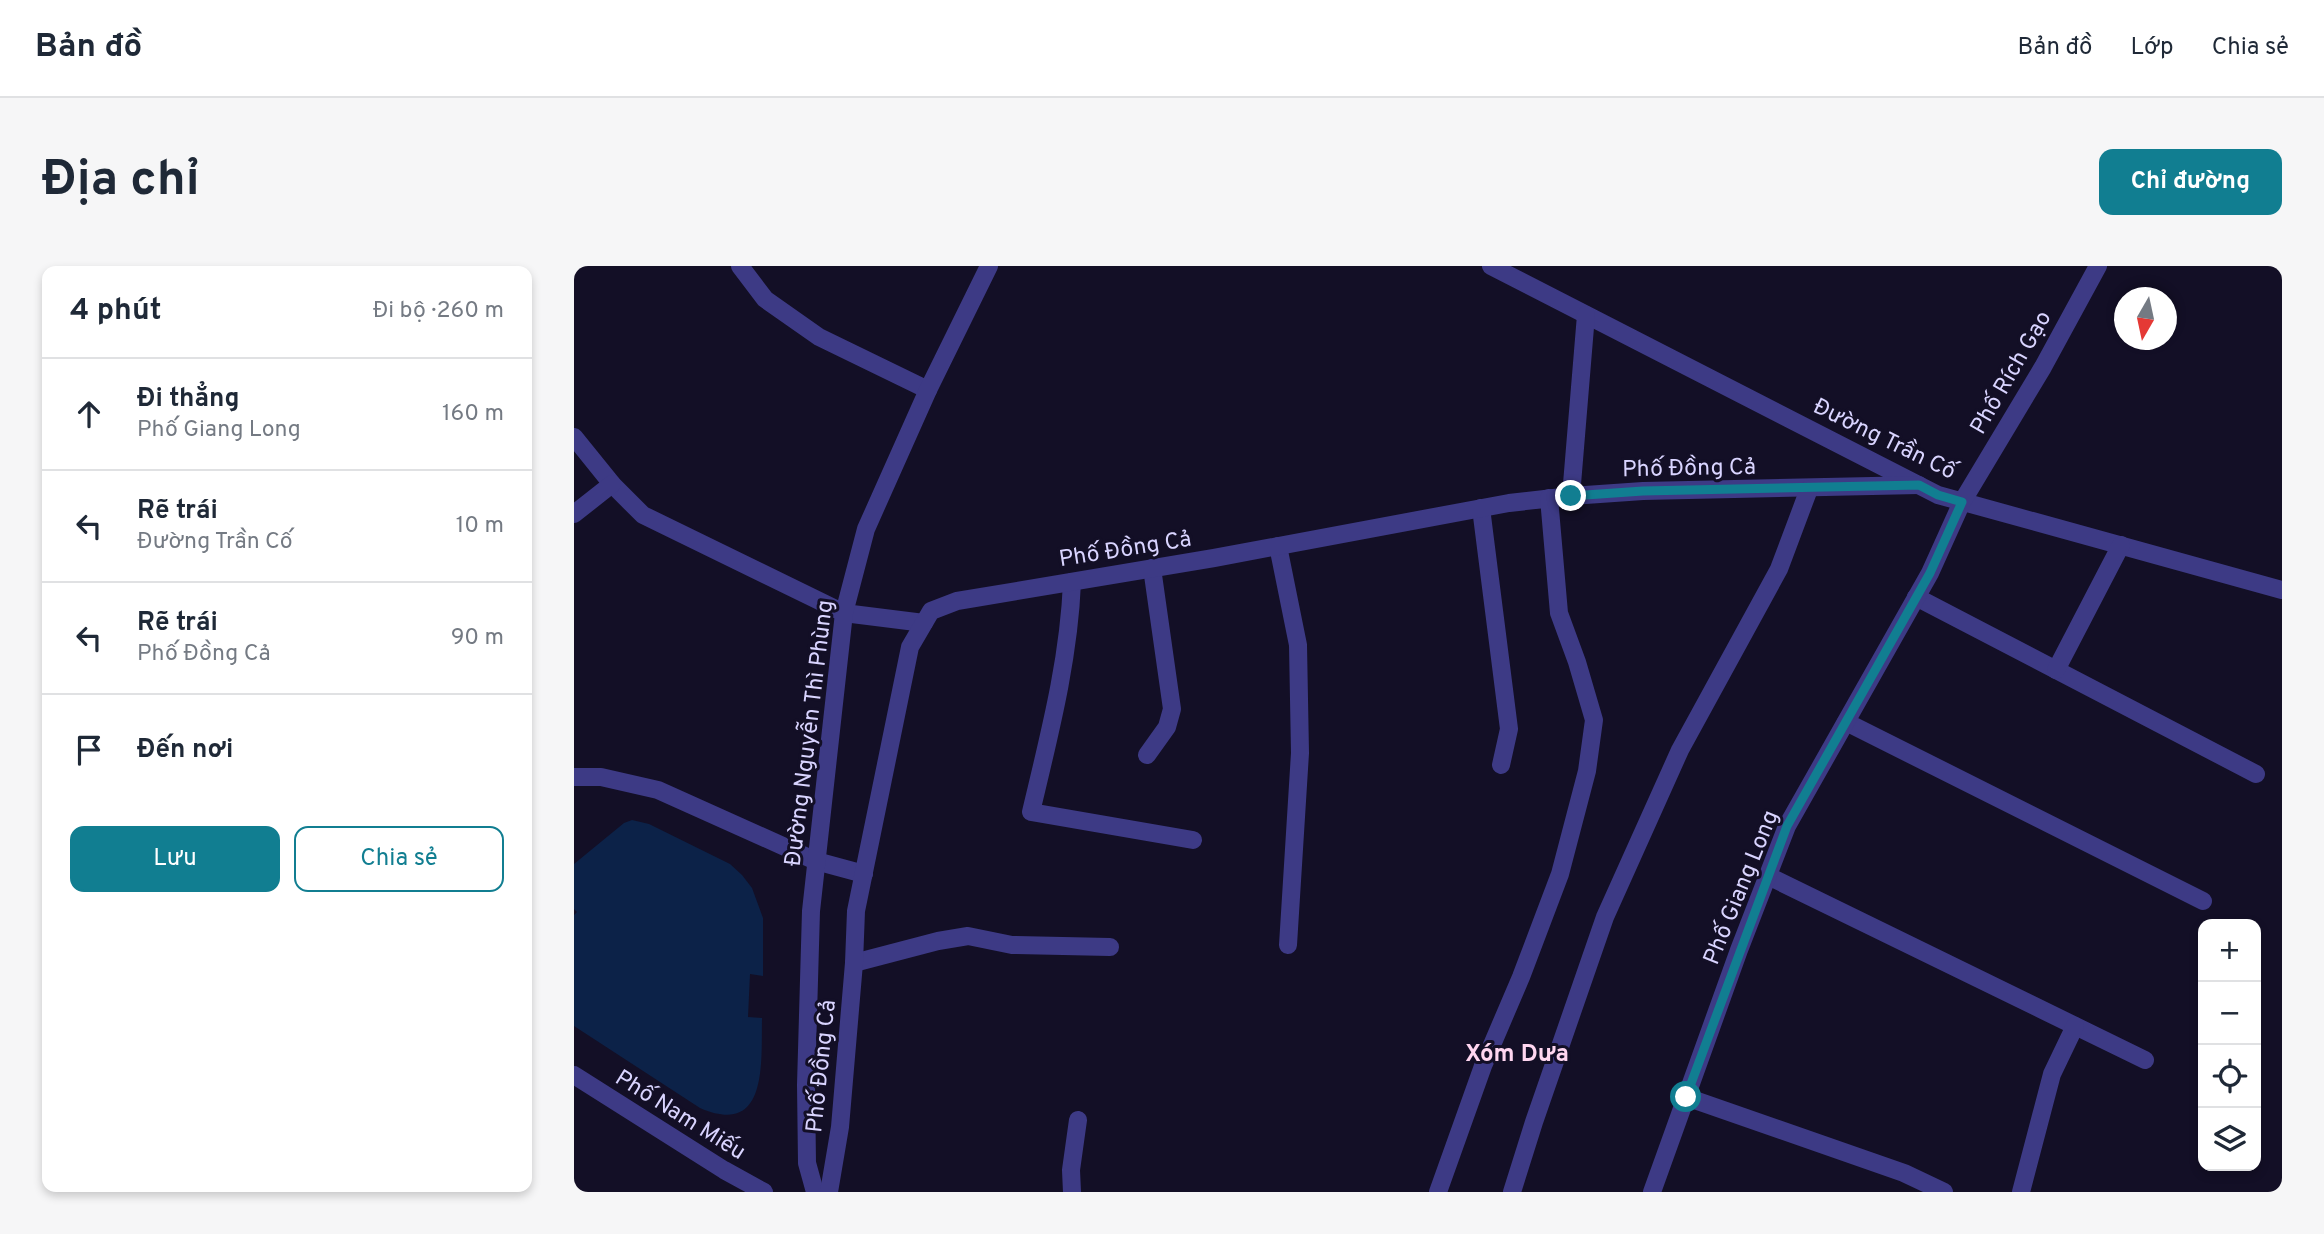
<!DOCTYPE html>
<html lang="vi">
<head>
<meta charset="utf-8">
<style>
  body { margin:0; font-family:Overpass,sans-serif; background:#f6f6f7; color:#1f2937 }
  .controls { position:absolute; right:21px; bottom:21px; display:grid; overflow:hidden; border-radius:14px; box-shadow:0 4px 10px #0003 }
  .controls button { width:63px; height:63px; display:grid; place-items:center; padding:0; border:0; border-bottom:2px solid #e0e1e3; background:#fff; color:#1f2937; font:35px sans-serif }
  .compass { position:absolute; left:1540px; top:21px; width:63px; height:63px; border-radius:50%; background:#fff; box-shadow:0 4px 10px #0003; rotate:189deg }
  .stop { position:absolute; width:21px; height:21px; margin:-16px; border:5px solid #117e91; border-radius:50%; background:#fff }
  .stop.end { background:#117e91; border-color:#fff; box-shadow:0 2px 7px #0008 }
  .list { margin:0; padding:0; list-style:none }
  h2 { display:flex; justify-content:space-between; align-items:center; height:91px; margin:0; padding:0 28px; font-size:30px }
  h2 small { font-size:23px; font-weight:400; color:#747a83 }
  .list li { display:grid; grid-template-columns:46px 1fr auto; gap:21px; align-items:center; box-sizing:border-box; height:112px; padding:0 28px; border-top:2px solid #e0e1e3 }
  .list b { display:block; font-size:26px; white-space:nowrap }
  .list p { margin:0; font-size:23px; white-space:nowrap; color:#747a83 }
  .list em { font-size:23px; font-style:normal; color:#747a83 }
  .actions { display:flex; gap:14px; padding:21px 28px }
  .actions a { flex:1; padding:16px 0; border:2px solid #117e91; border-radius:14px; text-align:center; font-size:24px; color:#117e91 }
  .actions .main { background:#117e91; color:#fff }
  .icon { flex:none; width:38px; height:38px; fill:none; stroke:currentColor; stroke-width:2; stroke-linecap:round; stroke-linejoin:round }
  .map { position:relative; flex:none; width:1708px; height:926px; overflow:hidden; border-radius:14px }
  header { display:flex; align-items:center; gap:42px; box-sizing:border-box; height:98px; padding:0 35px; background:#fff; border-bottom:2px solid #e0e1e3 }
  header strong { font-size:33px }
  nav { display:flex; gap:38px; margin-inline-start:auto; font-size:24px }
  .intro { display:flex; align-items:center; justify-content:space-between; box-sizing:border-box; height:168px; padding:0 42px }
  h1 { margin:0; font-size:49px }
  .button { padding:18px 32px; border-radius:14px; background:#117e91; color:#fff; font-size:24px; font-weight:700 }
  main { display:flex; gap:42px; padding:0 42px }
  aside { flex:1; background:#fff; border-radius:14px; box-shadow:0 4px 10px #0003 }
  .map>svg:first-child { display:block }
</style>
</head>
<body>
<header>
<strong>Bản đồ</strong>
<nav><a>Bản đồ</a><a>Lớp</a><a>Chia sẻ</a></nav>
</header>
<div class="intro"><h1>Địa chỉ</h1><a class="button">Chỉ đường</a></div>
<main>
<aside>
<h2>4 phút<small>Đi bộ · 260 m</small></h2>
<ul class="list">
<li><svg class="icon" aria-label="ahead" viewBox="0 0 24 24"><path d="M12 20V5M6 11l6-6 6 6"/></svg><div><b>Đi thẳng</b><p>Phố Giang Long</p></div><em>160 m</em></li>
<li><svg class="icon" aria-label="left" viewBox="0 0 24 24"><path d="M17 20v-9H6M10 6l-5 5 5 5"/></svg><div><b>Rẽ trái</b><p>Đường Trần Cố</p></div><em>10 m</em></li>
<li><svg class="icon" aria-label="left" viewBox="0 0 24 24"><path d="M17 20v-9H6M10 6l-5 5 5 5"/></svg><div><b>Rẽ trái</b><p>Phố Đồng Cả</p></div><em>90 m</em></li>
<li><svg class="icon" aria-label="arrive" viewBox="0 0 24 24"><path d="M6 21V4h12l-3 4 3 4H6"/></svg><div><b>Đến nơi</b></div></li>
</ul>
<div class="actions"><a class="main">Lưu</a><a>Chia sẻ</a></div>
</aside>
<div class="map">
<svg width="1708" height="926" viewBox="0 0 1708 926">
  <rect width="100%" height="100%" fill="#130f26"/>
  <path fill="#0c2248" d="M 58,554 L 75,558 L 156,598 L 168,609 L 178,622 L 189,652 L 189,710 L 176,708 L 174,751 L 188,752 C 187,795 195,872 126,842 L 0,760 L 0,649 L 3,646 L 0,643 L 0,598 L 50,557 Z"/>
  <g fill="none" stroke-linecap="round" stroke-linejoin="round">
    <g stroke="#3d3a85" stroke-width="18">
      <polyline points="166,0 191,33 245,71 354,124"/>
      <polyline points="917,0 1364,229 1708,324"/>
      <polyline points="0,171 38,218 69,249 270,347 350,357"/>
      <polyline points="997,230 1012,49"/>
      <polyline points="907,242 935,463 927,499"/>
      <polyline points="0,248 38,218"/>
      <polyline points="704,280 724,379 726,487 714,679"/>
      <path d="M 498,316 C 495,394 475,470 457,546 L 619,574"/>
      <polyline points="1342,331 1682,508"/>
      <polyline points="1482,404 1547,279"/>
      <polyline points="1272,456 1629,635"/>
      <polyline points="573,489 593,461 598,443 578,302"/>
      <polyline points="0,511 27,511 84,524 242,595 290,608"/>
      <polyline points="1194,610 1571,794"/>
      <polyline points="280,697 364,675 394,670 438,679 536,681"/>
      <polyline points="0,809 150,904 190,926"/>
      <polyline points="1112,831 1330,907 1370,926"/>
      <polyline points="241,926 233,897 232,819 237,645 270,347 292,263 354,124 415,0"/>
      <polyline points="255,926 266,861 280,697 282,645 336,381 357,345 383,335 640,292 935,237 997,230 1069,225 1345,219"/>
      <polyline points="498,926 497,904 504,854"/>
      <polyline points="864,926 909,800 947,711 986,608 1013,505 1020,454 1003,396 985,347 975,232"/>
      <polyline points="938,926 960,856 1031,651 1106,484 1205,303 1235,223"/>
      <polyline points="1078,926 1165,684 1213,560 1356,307 1388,236 1469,101 1524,0"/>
      <polyline points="1447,926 1478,808 1501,760"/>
    </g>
  </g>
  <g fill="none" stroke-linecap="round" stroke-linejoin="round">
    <polyline stroke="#117e91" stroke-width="9" points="997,230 1069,225 1345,219 1364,229 1388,236 1356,307 1213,560 1112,831"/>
  </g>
  <g text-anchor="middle" stroke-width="6" stroke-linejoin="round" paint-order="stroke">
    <g font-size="23" fill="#d9d4ff" stroke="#130f26">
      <text transform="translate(1436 106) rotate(-60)" y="8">Phố Rích Gạo</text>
      <text transform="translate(1311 172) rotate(26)" y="8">Đường Trần Cố</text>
      <text transform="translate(1115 201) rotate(-1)" y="8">Phố Đồng Cả</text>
      <text transform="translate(551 282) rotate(-9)" y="8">Phố Đồng Cả</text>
      <text transform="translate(234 467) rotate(-83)" y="8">Đường Nguyễn Thì Phùng</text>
      <text transform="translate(1166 621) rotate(-68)" y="8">Phố Giang Long</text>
      <text transform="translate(246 800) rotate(-84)" y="8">Phố Đồng Cả</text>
      <text transform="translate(107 848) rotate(32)" y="8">Phố Nam Miếu</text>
    </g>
    <g font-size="24" font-weight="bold" fill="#ffd6f0" stroke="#130f26">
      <text x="943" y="795">Xóm Dưa</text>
    </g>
  </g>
</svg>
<div class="controls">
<button>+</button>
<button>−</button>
<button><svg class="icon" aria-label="locate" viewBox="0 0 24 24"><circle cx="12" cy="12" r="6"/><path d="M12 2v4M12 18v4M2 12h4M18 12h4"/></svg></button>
<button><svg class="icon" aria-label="layers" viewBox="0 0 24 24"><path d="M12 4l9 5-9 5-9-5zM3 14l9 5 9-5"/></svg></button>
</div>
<svg class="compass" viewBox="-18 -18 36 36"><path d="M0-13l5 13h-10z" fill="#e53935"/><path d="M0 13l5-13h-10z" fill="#747a83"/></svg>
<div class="stop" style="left:1112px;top:831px"></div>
<div class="stop end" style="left:997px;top:230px"></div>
</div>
</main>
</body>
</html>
